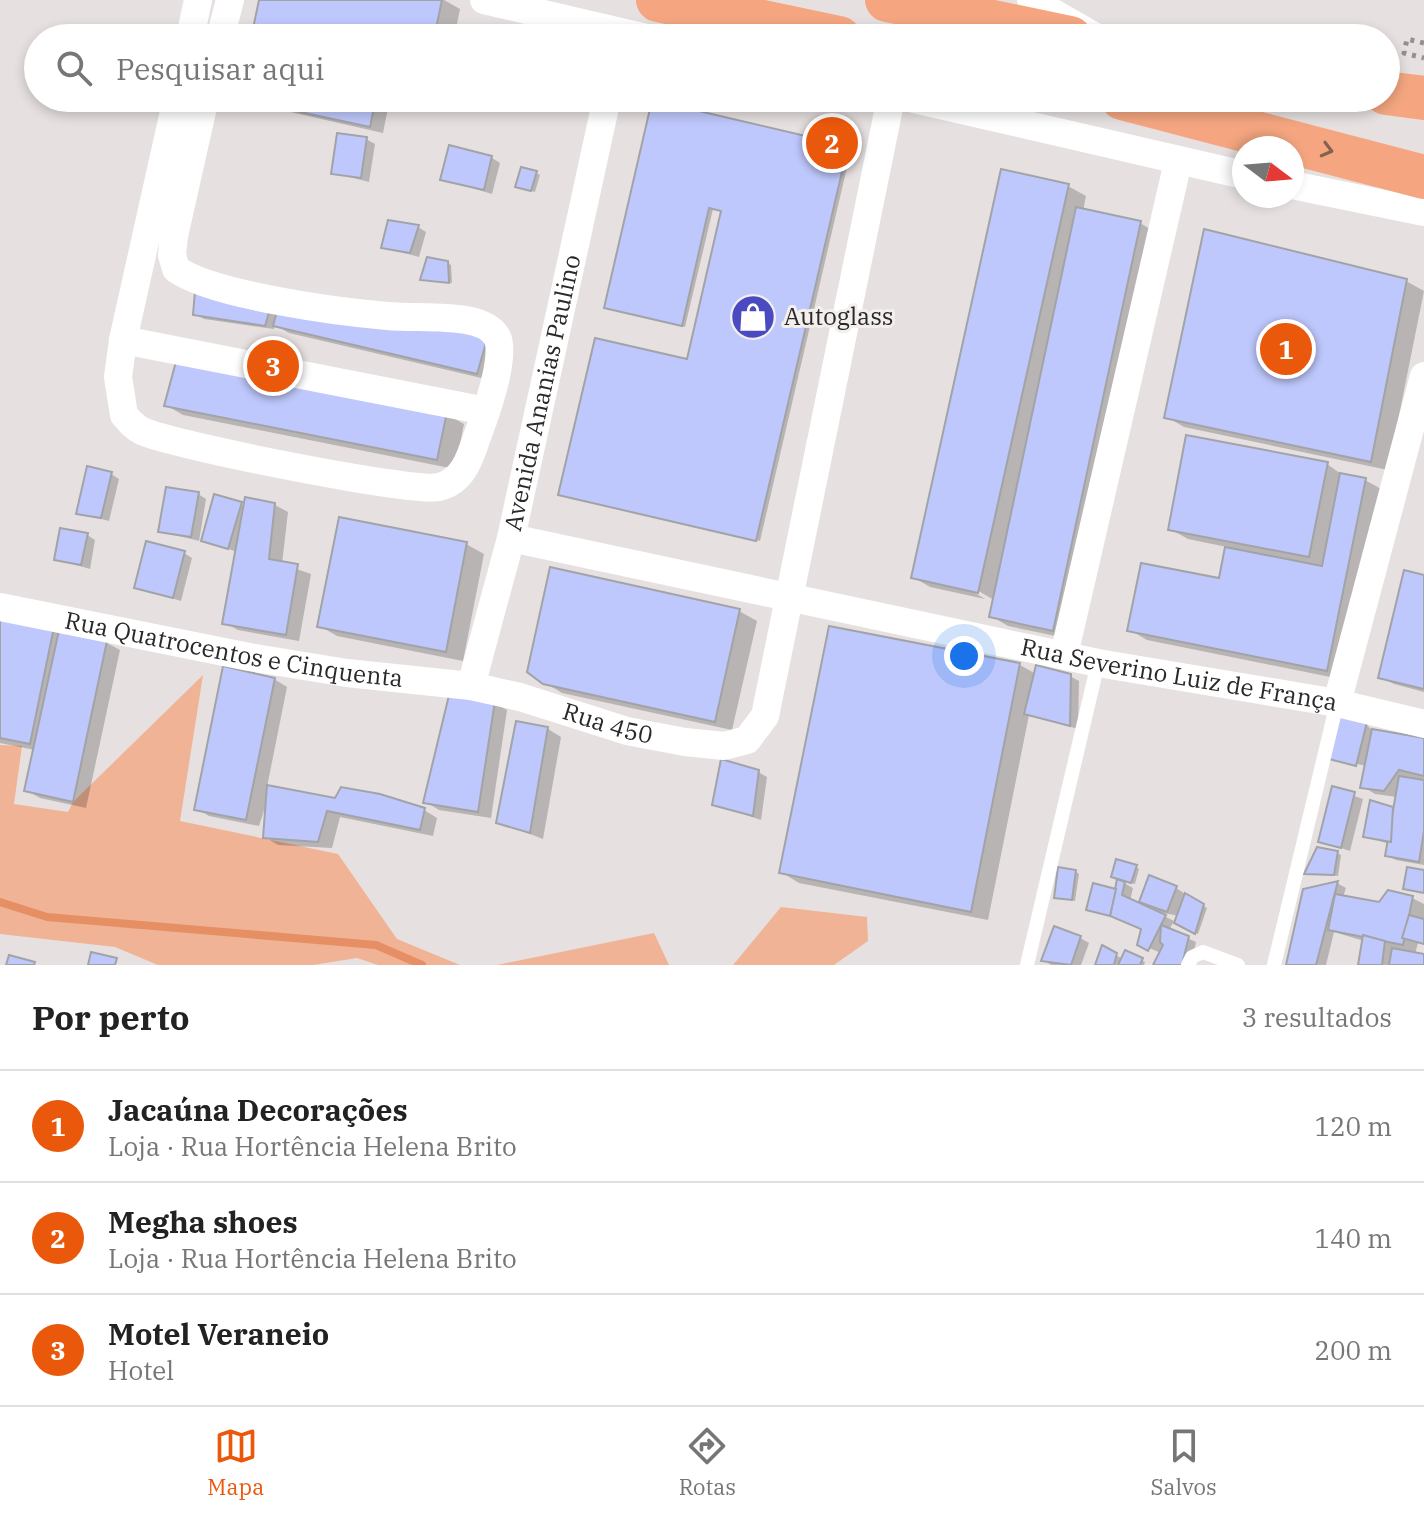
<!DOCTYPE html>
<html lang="pt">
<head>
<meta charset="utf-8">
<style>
  body { margin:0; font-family:"IBM Plex Serif",serif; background:#f2f2f2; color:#222 }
  .compass { position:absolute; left:1232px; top:136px; width:72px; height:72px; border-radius:50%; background:#fff; box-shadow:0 4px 12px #0003; rotate:106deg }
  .you { position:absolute; left:964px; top:656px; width:28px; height:28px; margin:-20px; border:6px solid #fff; border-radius:50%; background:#1a73e8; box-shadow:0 0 0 12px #1a73e833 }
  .badge { display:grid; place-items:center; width:52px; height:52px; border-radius:50%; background:#ea580c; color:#fff; font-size:26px; font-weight:700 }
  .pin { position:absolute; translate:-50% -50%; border:4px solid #fff; box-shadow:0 2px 8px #0006 }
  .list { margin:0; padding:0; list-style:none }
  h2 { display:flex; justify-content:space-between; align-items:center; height:104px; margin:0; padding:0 32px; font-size:34px }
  h2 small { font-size:26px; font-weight:400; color:#767676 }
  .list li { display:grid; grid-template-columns:52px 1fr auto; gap:24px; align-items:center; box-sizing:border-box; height:112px; padding:0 32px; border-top:2px solid #e0e0e0 }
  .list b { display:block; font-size:30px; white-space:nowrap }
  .list p { margin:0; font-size:26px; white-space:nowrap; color:#767676 }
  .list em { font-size:26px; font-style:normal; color:#767676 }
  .icon { flex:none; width:44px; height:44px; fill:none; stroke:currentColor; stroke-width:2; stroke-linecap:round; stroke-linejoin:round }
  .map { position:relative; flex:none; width:1424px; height:965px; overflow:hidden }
  .search { position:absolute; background:#fff; box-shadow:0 4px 12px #0003; left:24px; right:24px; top:24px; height:88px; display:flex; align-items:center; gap:20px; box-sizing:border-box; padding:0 28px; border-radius:44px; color:#767676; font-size:30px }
  .sheet { height:440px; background:#fff }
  nav { display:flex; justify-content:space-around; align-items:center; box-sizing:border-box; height:112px; border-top:2px solid #e0e0e0; background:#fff; font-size:22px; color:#767676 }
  nav a { display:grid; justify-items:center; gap:4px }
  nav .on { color:#ea580c }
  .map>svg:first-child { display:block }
</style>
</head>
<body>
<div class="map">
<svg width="1424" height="965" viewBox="0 0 1424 965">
  <rect width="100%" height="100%" fill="#e6e1e0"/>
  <g fill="#f0b395">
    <polygon points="203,675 180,821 338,854 397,939 460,965 378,965 357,958 313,965 158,965 115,947 0,934 0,745 22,746 14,804 68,812 73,802"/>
    <polygon points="781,907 867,917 868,941 834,965 733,965"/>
    <polygon points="654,933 669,965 497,965"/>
  </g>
  <g fill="#0003">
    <polygon points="261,0 444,0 460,9 454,38 253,38"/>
    <polygon points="229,98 390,98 383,133"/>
    <polygon points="501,98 523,98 522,103"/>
    <polygon points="653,103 851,150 760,541 564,496 689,362 723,212 713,209 685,327 609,309"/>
    <polygon points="366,139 375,144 369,182 333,173"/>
    <polygon points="492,158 500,163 492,194 442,179"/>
    <polygon points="536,173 540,175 535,192 521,188"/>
    <polygon points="1068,186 1086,196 1083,211 1140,223 1157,233 1070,639 1008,626 991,616 994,600 970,586 968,589 985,599 930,587 913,577"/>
    <polygon points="418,227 426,232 419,257 383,247"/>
    <polygon points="447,263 451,265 452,283 422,279"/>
    <polygon points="1406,281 1424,291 1388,470 1184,427 1167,417"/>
    <polygon points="197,293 489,331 490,380 289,333 275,325 274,329 204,319 195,314"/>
    <polygon points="166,405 446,414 464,424 455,469 183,415"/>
    <polygon points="1327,464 1344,476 1365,480 1383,490 1345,680 1147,640 1130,630 1221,581 1227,547 1188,539 1170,529"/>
    <polygon points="111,474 119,479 109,521 78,513"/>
    <polygon points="198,494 206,499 199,541 160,531"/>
    <polygon points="216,496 245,506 275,505 288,512 282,564 311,574 299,641 238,630 225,623 237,552 203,540"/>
    <polygon points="87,535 95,540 90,569 56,559"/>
    <polygon points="466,544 484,554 463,661 337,636 320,626"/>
    <polygon points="184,553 192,558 181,601 136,587"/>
    <polygon points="1424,577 1424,692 1394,684 1380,677"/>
    <polygon points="739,611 757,621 732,730 562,693 544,682"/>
    <polygon points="0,618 107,643 120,650 86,808 40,798 26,790 35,750 0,743"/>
    <polygon points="830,628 1020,665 1036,674 1070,676 1079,681 1078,729 1029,715 988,920 799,883 781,872"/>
    <polygon points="274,679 287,687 267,787 336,800 424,810 437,818 433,836 340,817 332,848 278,845 265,837 268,798 259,826 209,816 196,808"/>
    <polygon points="494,703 507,710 491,818 439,810 426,802"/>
    <polygon points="517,723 548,729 561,737 543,839 499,822"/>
    <polygon points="1366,724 1374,732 1424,740 1424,865 1396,860 1387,855 1389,844 1365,836 1371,802 1395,809 1397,797 1375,794 1362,786 1366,766 1331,758"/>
    <polygon points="758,772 767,777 761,820 714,804"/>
    <polygon points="1334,789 1363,799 1350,851 1320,841"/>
    <polygon points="1337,853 1341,855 1338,876 1307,873"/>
    <polygon points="1136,867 1139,869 1135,884 1121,881 1133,888 1130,901 1140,905 1150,878 1176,888 1207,908 1198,934 1176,923 1179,916 1154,911 1174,921 1169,930 1196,942 1191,965 1139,944 1143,929 1117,891 1119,879"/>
    <polygon points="1075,871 1079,874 1075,901 1056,897"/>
    <polygon points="1337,883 1346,888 1343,897 1380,905 1412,898 1424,904 1424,945 1418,943 1415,954 1424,956 1424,965 1360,965 1364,941 1334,932 1326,965 1288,965 1305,891"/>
    <polygon points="1080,938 1089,943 1081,965 1051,965 1043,960"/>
    <polygon points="1103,948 1123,959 1126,953 1145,962 1144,965 1097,965"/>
  </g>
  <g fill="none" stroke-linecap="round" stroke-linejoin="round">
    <polyline stroke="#e68f65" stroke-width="8" points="0,902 47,917 376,945 422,965"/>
  </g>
  <g fill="#bfc8fc" stroke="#a2a3a7" stroke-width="2">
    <polygon points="259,0 442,0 434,38 251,38"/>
    <polygon points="235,98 376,98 370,127"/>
    <polygon points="652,100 848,146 756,541 558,495 595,338 687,359 721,211 709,208 682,326 604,308"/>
    <polygon points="337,133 367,137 361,178 331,174"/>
    <polygon points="449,145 492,156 484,190 440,180"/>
    <polygon points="521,167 537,171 531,191 515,187"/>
    <polygon points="1001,169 1069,184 978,593 911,578"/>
    <polygon points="1076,207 1141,221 1053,631 989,617"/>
    <polygon points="388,220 419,225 410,253 381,248"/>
    <polygon points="1204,229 1407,279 1371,462 1164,418"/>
    <polygon points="427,257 448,261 449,283 420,280"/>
    <polygon points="195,291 272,302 265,326 193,315"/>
    <polygon points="280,299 490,329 477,374 273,326"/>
    <polygon points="177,358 447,412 437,460 164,406"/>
    <polygon points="1186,435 1328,462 1309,557 1168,530"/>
    <polygon points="87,466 112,472 101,518 76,514"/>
    <polygon points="1340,473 1366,478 1327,671 1127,631 1141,563 1219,578 1225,547 1322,566"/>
    <polygon points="166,487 199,492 191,537 158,532"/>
    <polygon points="214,494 242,502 228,549 201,541"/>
    <polygon points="245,497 275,503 269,559 298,564 286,635 222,624"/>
    <polygon points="339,517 467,542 446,652 317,627"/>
    <polygon points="60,528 88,533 81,565 54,560"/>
    <polygon points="146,541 185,551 173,598 134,588"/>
    <polygon points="550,567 740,609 715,722 543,684 527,672"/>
    <polygon points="1404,570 1424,575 1424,689 1378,678"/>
    <polygon points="0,616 54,627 30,744 0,738"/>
    <polygon points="829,626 1020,663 971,912 779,873"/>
    <polygon points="59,630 107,641 73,802 24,791"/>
    <polygon points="1036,665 1071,674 1070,726 1024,714"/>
    <polygon points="223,666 275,678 246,820 194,810"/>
    <polygon points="450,691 495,701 478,812 423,803"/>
    <polygon points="1340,715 1367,722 1356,766 1329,759"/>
    <polygon points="516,721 548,727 530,833 496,823"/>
    <polygon points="1372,729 1424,738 1424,776 1399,770 1384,791 1360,788"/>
    <polygon points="721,759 759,770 753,816 712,805"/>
    <polygon points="1399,776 1424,780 1424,831 1419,862 1385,856"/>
    <polygon points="267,785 335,798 341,787 380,794 425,808 420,830 327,811 318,842 263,838"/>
    <polygon points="1332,786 1355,792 1341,848 1318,842"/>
    <polygon points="1370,800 1393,807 1391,842 1363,837"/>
    <polygon points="1317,847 1338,851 1334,875 1304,874"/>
    <polygon points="1116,859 1137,865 1131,883 1111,877"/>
    <polygon points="1058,867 1076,870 1072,900 1054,898"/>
    <polygon points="1407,867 1424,870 1424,893 1403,889"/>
    <polygon points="1149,875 1177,886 1167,912 1139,902"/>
    <polygon points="1117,879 1125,882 1122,895 1166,915 1148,951 1137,945 1141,929 1110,916"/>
    <polygon points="1338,881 1316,965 1286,965 1303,889"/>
    <polygon points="1093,883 1116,889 1110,916 1086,910"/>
    <polygon points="1388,890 1413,896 1403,945 1328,930 1335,894 1379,902"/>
    <polygon points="1185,893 1204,904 1195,934 1174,923"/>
    <polygon points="1409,915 1424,919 1424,944 1402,938"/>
    <polygon points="1161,925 1189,936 1182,965 1153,965 1163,945 1160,942"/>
    <polygon points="1054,926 1081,936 1071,965 1041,961"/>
    <polygon points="1363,935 1385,941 1382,965 1358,965"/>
    <polygon points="1102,945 1117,953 1114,965 1095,965"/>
    <polygon points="1392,948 1424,954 1424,965 1389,965"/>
    <polygon points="1125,950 1143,958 1140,965 1118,965"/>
    <polygon points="91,952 117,958 115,965 88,965"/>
    <polygon points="9,955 35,962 34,965 6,965"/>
  </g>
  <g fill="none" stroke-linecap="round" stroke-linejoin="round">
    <polyline stroke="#93908f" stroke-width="5" stroke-dasharray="4 6" stroke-linecap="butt" points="1424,43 1407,39 1404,53 1424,58"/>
    <g stroke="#fff" stroke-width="14">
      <polyline points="1027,965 1098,663"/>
      <polyline points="1188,965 1192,957 1203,952 1238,965"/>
      <polyline points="1274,965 1337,703"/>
    </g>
    <g stroke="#fff" stroke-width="28">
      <polyline points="484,0 646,38"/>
      <polyline points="1031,0 1097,38"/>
      <polyline points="190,38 198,0"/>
      <polyline points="220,38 230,0"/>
      <path d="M 177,98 L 123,340 L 118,377 L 124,415 C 130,422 134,427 142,431 C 172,445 412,493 439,487 C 463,481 470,458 477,437 C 485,416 507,356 497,337 C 491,326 477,322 466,320 C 440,316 413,318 387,316 C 340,312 211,295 176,269 L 172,255 L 174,236 L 205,98"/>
      <polyline points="910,98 1244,175"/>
      <polyline points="1292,185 1424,212"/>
      <polyline points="123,340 486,411"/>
      <path id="s1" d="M 511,538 L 1098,663 L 1337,703 L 1424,724"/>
      <path id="s2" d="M 0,607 L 249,657 L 347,673 L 471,686 L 520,697 L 627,731 L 685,742 L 724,746 L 747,740 L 765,716 L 891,98"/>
      <polyline points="1064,655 1178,162"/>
      <path id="s3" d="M 471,686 L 511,538 L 607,98"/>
      <polyline points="1337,703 1424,376"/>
    </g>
    <g stroke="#f5a680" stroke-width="44">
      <polyline points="658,0 839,38"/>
      <polyline points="887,0 1070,38"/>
      <polyline points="1386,93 1424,98"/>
      <polyline points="1122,98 1424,177"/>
    </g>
  </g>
  <defs><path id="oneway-chevron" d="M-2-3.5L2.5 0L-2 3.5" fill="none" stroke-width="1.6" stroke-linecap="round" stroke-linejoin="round" transform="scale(2)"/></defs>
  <use stroke="#856150" href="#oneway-chevron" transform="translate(1327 150) rotate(15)"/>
  <defs>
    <g id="shop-disc" transform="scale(2.3)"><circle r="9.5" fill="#4a4bc1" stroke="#f3efed"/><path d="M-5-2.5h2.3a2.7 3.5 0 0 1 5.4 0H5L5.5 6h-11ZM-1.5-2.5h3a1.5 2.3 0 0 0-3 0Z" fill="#fff"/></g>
  </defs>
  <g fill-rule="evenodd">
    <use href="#shop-disc" x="753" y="317"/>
  </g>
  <g text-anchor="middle" stroke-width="6" stroke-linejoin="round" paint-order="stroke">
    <g font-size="24" fill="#2a2828" stroke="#f3efed" text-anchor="start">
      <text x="784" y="325">Autoglass</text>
    </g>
    <g font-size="24" fill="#2a2828" stroke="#f3efed">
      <text dy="8" stroke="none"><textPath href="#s3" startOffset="302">Avenida Ananias Paulino</textPath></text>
      <text dy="8" stroke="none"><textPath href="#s2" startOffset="238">Rua Quatrocentos e Cinquenta</textPath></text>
      <text dy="8" stroke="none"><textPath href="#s1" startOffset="682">Rua Severino Luiz de França</textPath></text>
      <text dy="8" stroke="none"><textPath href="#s2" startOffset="620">Rua 450</textPath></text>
    </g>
  </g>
</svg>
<svg class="compass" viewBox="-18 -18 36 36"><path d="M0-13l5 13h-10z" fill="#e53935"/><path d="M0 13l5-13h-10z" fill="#767676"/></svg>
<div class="you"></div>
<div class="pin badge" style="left:1286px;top:349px">1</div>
<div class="pin badge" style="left:832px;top:143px">2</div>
<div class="pin badge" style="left:273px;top:366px">3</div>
<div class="search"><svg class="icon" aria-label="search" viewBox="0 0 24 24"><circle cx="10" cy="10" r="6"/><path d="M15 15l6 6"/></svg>Pesquisar aqui</div>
</div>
<section class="sheet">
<h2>Por perto<small>3 resultados</small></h2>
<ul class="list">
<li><span class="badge">1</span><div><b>Jacaúna Decorações</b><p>Loja · Rua Hortência Helena Brito</p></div><em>120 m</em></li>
<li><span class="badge">2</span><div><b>Megha shoes</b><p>Loja · Rua Hortência Helena Brito</p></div><em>140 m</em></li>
<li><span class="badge">3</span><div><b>Motel Veraneio</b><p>Hotel</p></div><em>200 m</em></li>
</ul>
</section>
<nav>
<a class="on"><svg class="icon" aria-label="map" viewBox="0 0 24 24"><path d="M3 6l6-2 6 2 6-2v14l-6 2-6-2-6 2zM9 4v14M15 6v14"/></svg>Mapa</a>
<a><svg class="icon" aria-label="directions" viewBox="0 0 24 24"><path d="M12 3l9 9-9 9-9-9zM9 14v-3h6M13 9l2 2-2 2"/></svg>Rotas</a>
<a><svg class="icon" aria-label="saved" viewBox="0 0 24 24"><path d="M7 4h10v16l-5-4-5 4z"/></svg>Salvos</a>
</nav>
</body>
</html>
